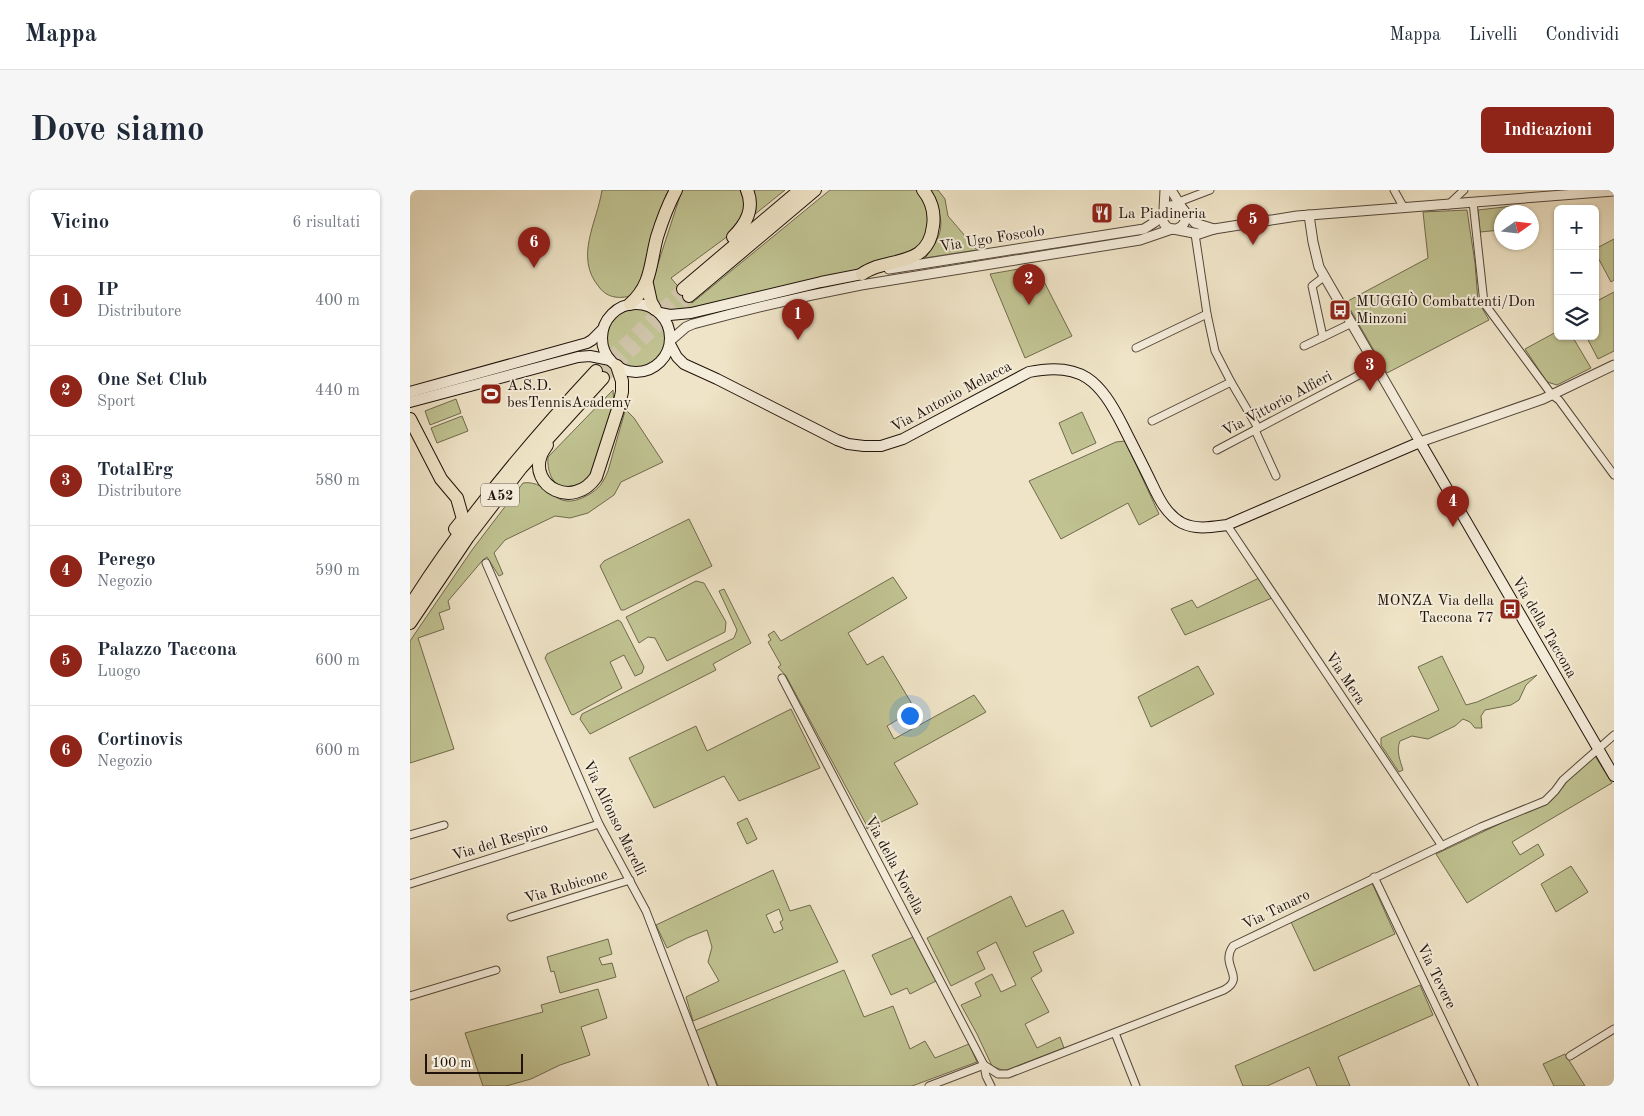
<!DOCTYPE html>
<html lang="it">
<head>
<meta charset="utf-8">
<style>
  body { margin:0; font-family:"Old Standard TT",serif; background:#f6f6f7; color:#1f2937 }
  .controls { position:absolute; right:15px; top:15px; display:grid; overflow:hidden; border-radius:8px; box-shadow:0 1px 4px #0004 }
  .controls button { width:45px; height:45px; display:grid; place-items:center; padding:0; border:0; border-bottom:1px solid #e0e1e3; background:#fff; color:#1f2937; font:25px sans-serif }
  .compass { position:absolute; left:1084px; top:15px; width:45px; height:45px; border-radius:50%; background:#fff; box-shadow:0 1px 4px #0004; rotate:76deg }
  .scale { position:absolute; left:15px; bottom:12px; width:98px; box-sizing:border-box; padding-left:5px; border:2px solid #20130b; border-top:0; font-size:14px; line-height:18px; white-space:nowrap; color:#20130b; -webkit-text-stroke:4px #f5eddb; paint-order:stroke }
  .you { position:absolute; left:499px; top:525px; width:18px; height:18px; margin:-12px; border:4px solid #fff; border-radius:50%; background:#1a73e8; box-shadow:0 0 0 8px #1a73e833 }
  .badge { display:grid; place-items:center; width:32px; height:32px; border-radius:50%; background:#8f2418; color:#fff; font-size:16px; font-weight:700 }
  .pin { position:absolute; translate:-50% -41px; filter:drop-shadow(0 1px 2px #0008) }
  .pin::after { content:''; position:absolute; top:26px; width:18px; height:15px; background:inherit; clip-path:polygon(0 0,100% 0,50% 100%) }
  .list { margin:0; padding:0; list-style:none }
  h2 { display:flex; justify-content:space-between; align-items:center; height:65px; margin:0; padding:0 20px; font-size:21px }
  h2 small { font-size:16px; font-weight:400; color:#747a83 }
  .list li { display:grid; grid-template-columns:32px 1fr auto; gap:15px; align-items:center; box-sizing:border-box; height:90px; padding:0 20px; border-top:1px solid #e0e1e3 }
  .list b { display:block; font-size:19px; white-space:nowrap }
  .list p { margin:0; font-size:16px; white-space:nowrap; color:#747a83 }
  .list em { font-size:16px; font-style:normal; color:#747a83 }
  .icon { flex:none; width:28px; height:28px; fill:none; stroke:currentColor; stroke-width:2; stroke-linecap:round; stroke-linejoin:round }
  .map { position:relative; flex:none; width:1204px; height:896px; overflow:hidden; border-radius:8px }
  header { display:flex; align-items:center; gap:30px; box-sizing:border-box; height:70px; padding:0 25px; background:#fff; border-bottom:1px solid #e0e1e3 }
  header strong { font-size:24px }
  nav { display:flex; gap:28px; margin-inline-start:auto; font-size:18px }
  .intro { display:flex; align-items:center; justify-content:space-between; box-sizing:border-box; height:120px; padding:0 30px }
  h1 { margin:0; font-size:35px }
  .button { padding:12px 22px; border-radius:8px; background:#8f2418; color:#fff; font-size:18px; font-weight:700 }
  main { display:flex; gap:30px; padding:0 30px }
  aside { flex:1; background:#fff; border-radius:8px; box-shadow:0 1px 4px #0004 }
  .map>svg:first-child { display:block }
</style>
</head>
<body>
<header>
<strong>Mappa</strong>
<nav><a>Mappa</a><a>Livelli</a><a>Condividi</a></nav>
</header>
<div class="intro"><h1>Dove siamo</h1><a class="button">Indicazioni</a></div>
<main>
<aside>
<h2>Vicino<small>6 risultati</small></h2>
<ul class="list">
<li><span class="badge">1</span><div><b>IP</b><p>Distributore</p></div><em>400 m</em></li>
<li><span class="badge">2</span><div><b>One Set Club</b><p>Sport</p></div><em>440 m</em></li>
<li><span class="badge">3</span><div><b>TotalErg</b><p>Distributore</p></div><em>580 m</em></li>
<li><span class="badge">4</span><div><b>Perego</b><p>Negozio</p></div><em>590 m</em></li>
<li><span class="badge">5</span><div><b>Palazzo Taccona</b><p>Luogo</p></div><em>600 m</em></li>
<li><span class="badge">6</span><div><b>Cortinovis</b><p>Negozio</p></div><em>600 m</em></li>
</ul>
</aside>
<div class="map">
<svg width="1204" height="896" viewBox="0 0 1204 896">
  <rect width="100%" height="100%" fill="#efe4c7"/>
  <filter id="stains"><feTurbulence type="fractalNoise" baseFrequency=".004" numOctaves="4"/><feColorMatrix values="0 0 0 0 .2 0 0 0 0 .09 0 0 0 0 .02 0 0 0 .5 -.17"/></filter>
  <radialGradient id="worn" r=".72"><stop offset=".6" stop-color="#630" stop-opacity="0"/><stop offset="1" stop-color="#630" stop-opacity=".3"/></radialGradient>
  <g fill="#c0c291" stroke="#706a4e" fill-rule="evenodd">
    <path d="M 192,0 L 259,0 L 256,5 L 229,97 L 224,105 C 211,109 198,109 189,97 C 164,67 187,33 192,0 Z"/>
    <path d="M 272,0 L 330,0 L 333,8 L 334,21 L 330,33 L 318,46 L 261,88 L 282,113 L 420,0 L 506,0 C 510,4 513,9 515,14 C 522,33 517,40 510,58 L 486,70 L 304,114 L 266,121 L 255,119 L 245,110 L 241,95 Z"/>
    <polygon points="341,0 375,0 344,25"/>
    <path d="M 519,0 L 528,0 L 535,9 L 538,26 L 567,60 L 515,68 C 536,41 535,30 519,0 Z"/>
    <polygon points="1103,16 1104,22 1092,22 1091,40 1070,42 1068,20"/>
    <polygon points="1057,20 1065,73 1068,111 1079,130 977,183 936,112 1018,68 1013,22"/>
    <polygon points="1204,49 1204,90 1201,92 1185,62 1185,59"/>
    <polygon points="626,76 662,146 615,168 580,84"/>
    <polygon points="1204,102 1204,161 1188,169 1176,146 1185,146 1185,112"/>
    <circle cx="226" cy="148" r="31"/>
    <polygon points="1148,141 1148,146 1162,146 1181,178 1147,195 1137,192 1115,159"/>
    <path d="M 203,200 L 204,215 L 182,283 L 172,296 C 167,297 160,299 155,298 C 141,295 137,279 138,267 Z"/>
    <polygon points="46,209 51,223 20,235 15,221"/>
    <path d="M 215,221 L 217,221 L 224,228 L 253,272 L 211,292 L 204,305 L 178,323 L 160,328 L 145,326 L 95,350 L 84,363 L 93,384 L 89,386 L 77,367 L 72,371 L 38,411 L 40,419 L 29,423 L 34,439 L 8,448 L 44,559 L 0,573 L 0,451 L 4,445 L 62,360 L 113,293 C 141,289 143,325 178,305 C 189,299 193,293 198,281 Z"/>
    <polygon points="672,222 686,253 662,264 649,233"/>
    <polygon points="52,226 58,241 27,253 21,238"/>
    <polygon points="715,251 749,324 729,335 718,313 651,349 619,291 706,252"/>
    <polygon points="279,329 302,376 214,420 211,420 190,376 194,371"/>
    <polygon points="483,387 497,408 438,443 457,475 473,466 505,519 477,536 484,549 564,505 576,522 484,573 508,614 457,639 456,634 376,486 368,477 371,475 358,452 361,450 358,445 364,441 371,451"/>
    <polygon points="849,388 862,408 775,445 761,419 782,410 787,418"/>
    <polygon points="286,391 294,393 316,432 315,442 257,471 245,448 238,447 229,453 216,427"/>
    <polygon points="314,399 341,453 303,474 306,480 180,544 170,529 172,524 324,448 327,440 309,401"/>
    <polygon points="208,430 211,432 234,477 232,483 225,486 214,465 200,472 212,498 163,525 161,524 135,468 137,464"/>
    <path d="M 1032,466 L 1056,515 L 1067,512 L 1127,485 L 1116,495 L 1109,510 L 1101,515 L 1075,520 L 1071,526 L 1072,538 L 1065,538 L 1060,532 L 1053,529 L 1045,536 L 1018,549 L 1002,546 L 990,551 C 986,561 990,570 993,580 L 989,582 L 971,555 L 971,548 L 1029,520 L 1008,477 Z"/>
    <polygon points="788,476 804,504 741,537 728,507"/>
    <polygon points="381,519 410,578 329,611 314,586 244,618 219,568 286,536 297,561"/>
    <polygon points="1185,566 1202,593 1102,652 1110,665 1128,654 1134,665 1057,713 1026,664 1100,629 1141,611 1162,585"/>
    <polygon points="337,628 347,649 337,654 327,633"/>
    <polygon points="1161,676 1178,702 1146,722 1131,694"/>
    <path d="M 363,680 L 380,721 L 400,715 L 428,772 L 283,831 L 276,807 L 309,791 L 298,772 L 302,757 L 297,740 L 277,748 L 257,758 L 246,735 ZM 369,719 L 373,730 L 370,732 L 373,739 L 364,743 L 356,725 Z"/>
    <polygon points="962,693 985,744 904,781 881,732"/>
    <polygon points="601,706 616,737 653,720 664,743 623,762 632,781 621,788 639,822 615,834 627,858 650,847 654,858 597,880 592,880 582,876 567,844 551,815 571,806 565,793 582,784 591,802 606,795 586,752 567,762 575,779 541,796 517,748"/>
    <polygon points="503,747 526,791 500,804 497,798 481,805 462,765"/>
    <polygon points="198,749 202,764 189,768 192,775 202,773 206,787 150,803 144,781 141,782 137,767"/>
    <polygon points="434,780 454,827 483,816 500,859 515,851 525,868 559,854 567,872 502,896 308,896 285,841"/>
    <polygon points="1010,795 1023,825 928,867 940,896 907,896 899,877 857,896 833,896 825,876"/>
    <polygon points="188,799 197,828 171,837 180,865 150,875 121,889 96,896 73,896 55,843 133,822 131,815"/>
    <polygon points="1155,864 1175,896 1144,896 1133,874"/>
  </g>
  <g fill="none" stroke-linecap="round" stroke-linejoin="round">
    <g stroke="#d0c5ab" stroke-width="12" stroke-dasharray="12 6" stroke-linecap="butt">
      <polyline points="186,181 273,99"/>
      <polyline points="193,188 279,106"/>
    </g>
    <g stroke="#54473a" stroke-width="9">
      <g id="minor">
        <polyline points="984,0 994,18"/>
        <polyline points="1063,12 1074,113 1142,205 1149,210 1204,285"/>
        <polyline points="766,13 800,0"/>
        <polyline points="1038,15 1054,0"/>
        <polyline points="785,44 797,124 805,161 821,192 848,238"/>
        <polyline points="915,86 902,96 913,147 942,133"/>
        <polyline points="894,156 913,147"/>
        <polyline points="726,158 797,124"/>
        <polyline points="742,231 821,192"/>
        <polyline points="845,240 866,286"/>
        <polyline points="807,260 966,176"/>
        <polyline points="817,335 1032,656"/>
        <polyline points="76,373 189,634 236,721 303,896"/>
        <polyline points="372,488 574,875 576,886 581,896"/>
        <polyline points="0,645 34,635"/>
        <polyline points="964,687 1064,896"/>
        <polyline points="0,694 189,634"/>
        <polyline points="101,727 220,690"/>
        <polyline points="0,806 86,780"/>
        <polyline points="705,843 726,896"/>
        <polyline points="1160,866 1204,839"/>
        <path d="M 574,875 L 588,884 L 598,884 L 814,800 C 837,787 809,776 823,756 L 1071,637 L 1135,611 L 1145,601 L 1153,590 L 1204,545"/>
        <polyline points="519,896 574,875"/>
      </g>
    </g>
    <g stroke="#54473a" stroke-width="11">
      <g id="tertiary">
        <path d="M 761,0 L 774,21 C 782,41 753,47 752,26 C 755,15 765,12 774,20"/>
        <polyline points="754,20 755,0"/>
        <polyline points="775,22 785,33 804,39"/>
        <polyline points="899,25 903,52 909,77 1010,252 1133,209 1204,175"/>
        <polyline points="763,39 789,44 804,39 887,26 1204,1"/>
        <polyline points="479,79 734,39 745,32 752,24"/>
        <path d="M 261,150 L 276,137 L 283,134 C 338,119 394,106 451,95 L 730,50 L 762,39"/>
      </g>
    </g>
    <g stroke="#20130b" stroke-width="12">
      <g id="secondary">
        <circle cx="226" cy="148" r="34"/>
        <polyline points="250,123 260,125 281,123 411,92 452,84"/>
        <path d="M 260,154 L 267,167 L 274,174 L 307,189 L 427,250 L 438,254 L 454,256 L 471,256 L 493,249 L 619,182 C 672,171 690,191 713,236 C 723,256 733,275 742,294 C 749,309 757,325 772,333 C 786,340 802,337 817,335 L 1010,252 L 1204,586"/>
        <polyline points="0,202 177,153 182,150 193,139"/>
        <polyline points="0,212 168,167 180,166 200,170"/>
      </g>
    </g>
    <g stroke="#20130b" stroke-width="14">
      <g id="motorway">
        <path d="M 323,47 C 336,34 345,19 337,0"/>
        <path d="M 452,84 C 456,81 461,79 466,77 C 492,69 519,71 523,36 C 525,23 521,10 513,0"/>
        <polyline points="237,94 241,112 245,119"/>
        <polyline points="273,99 390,0"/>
        <polyline points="279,106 405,0"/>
        <path d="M 220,114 C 242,95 240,73 247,47 C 252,31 258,15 266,0"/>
        <polyline points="0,229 31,289 47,308 53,329 45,339"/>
        <path d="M 137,255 C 135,258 132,262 131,265 C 119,296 163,320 186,287 L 208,219 L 212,202 L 212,191 L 207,176"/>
        <path d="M 0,416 C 53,331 118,254 186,181"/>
        <polyline points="0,433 58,347 111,278 193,188"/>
      </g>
    </g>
    <use href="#minor" stroke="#f5eddb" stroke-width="7"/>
    <use href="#tertiary" stroke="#f5eddb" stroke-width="9"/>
    <use href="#secondary" stroke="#f5eddb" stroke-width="10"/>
    <use href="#motorway" stroke="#efe4c7" stroke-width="12"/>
  </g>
  <defs>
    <g id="restaurant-square" transform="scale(1.125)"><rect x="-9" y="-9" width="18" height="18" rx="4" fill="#8f2418" stroke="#f5eddb"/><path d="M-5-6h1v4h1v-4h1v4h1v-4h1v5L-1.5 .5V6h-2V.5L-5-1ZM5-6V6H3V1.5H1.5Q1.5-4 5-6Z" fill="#fff"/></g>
    <g id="bus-square" transform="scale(1.125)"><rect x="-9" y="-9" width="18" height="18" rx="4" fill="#8f2418" stroke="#f5eddb"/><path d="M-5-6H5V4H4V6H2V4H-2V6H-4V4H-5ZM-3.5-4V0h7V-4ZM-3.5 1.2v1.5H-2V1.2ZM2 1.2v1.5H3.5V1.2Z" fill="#fff"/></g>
    <g id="stadium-square" transform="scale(1.125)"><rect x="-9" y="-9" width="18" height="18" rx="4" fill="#8f2418" stroke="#f5eddb"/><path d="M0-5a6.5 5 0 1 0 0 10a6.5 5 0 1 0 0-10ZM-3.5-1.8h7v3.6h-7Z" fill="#fff"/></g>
  </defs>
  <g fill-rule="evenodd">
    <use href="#restaurant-square" x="692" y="23"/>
    <use href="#bus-square" x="930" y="120"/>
    <use href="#stadium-square" x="81" y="204"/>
    <use href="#bus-square" x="1100" y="419"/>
  </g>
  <g text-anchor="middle" stroke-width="4" stroke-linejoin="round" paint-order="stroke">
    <rect fill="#f5eddb" stroke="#605449" stroke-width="1" x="71" y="293.5" width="38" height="23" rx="4"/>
    <g font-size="14" font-weight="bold" fill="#20130b">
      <text x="90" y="310">A52</text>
    </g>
    <g font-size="15" fill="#20130b" stroke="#f5eddb" text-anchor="start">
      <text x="708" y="28">La Piadineria</text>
      <text x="946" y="116">MUGGIÒ Combattenti/Don<tspan x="946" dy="17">Minzoni</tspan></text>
      <text x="97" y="200">A.S.D.<tspan x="97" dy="17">besTennisAcademy</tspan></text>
      <text x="1084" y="415" text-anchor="end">MONZA Via della<tspan x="1084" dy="17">Taccona 77</tspan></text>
    </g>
    <g font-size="15" fill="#20130b" stroke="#f5eddb">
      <text transform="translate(582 48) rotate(-9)" y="5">Via Ugo Foscolo</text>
      <text transform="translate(541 206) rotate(-28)" y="5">Via Antonio Melacca</text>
      <text transform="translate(867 213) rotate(-28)" y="5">Via Vittorio Alfieri</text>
      <text transform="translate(1135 437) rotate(60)" y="5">Via della Taccona</text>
      <text transform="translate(936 488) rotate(56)" y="5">Via Mera</text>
      <text transform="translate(205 628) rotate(64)" y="5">Via Alfonso Marelli</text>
      <text transform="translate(90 651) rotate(-17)" y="5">Via del Respiro</text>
      <text transform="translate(485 675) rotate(62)" y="5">Via della Novella</text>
      <text transform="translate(156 696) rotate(-17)" y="5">Via Rubicone</text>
      <text transform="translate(866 719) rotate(-26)" y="5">Via Tanaro</text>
      <text transform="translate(1027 786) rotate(64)" y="5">Via Tevere</text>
    </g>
  </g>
  <rect width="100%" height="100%" filter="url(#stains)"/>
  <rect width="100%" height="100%" fill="url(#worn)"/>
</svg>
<div class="controls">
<button>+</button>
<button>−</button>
<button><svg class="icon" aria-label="layers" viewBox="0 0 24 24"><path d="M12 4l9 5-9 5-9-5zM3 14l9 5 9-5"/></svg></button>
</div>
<svg class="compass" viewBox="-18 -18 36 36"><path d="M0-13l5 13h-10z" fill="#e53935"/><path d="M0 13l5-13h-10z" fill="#747a83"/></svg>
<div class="scale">100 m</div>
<div class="you"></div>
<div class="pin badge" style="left:388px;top:150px">1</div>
<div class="pin badge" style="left:619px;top:115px">2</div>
<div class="pin badge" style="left:960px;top:201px">3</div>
<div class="pin badge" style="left:1043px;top:337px">4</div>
<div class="pin badge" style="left:843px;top:55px">5</div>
<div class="pin badge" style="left:124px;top:78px">6</div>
</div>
</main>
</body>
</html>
